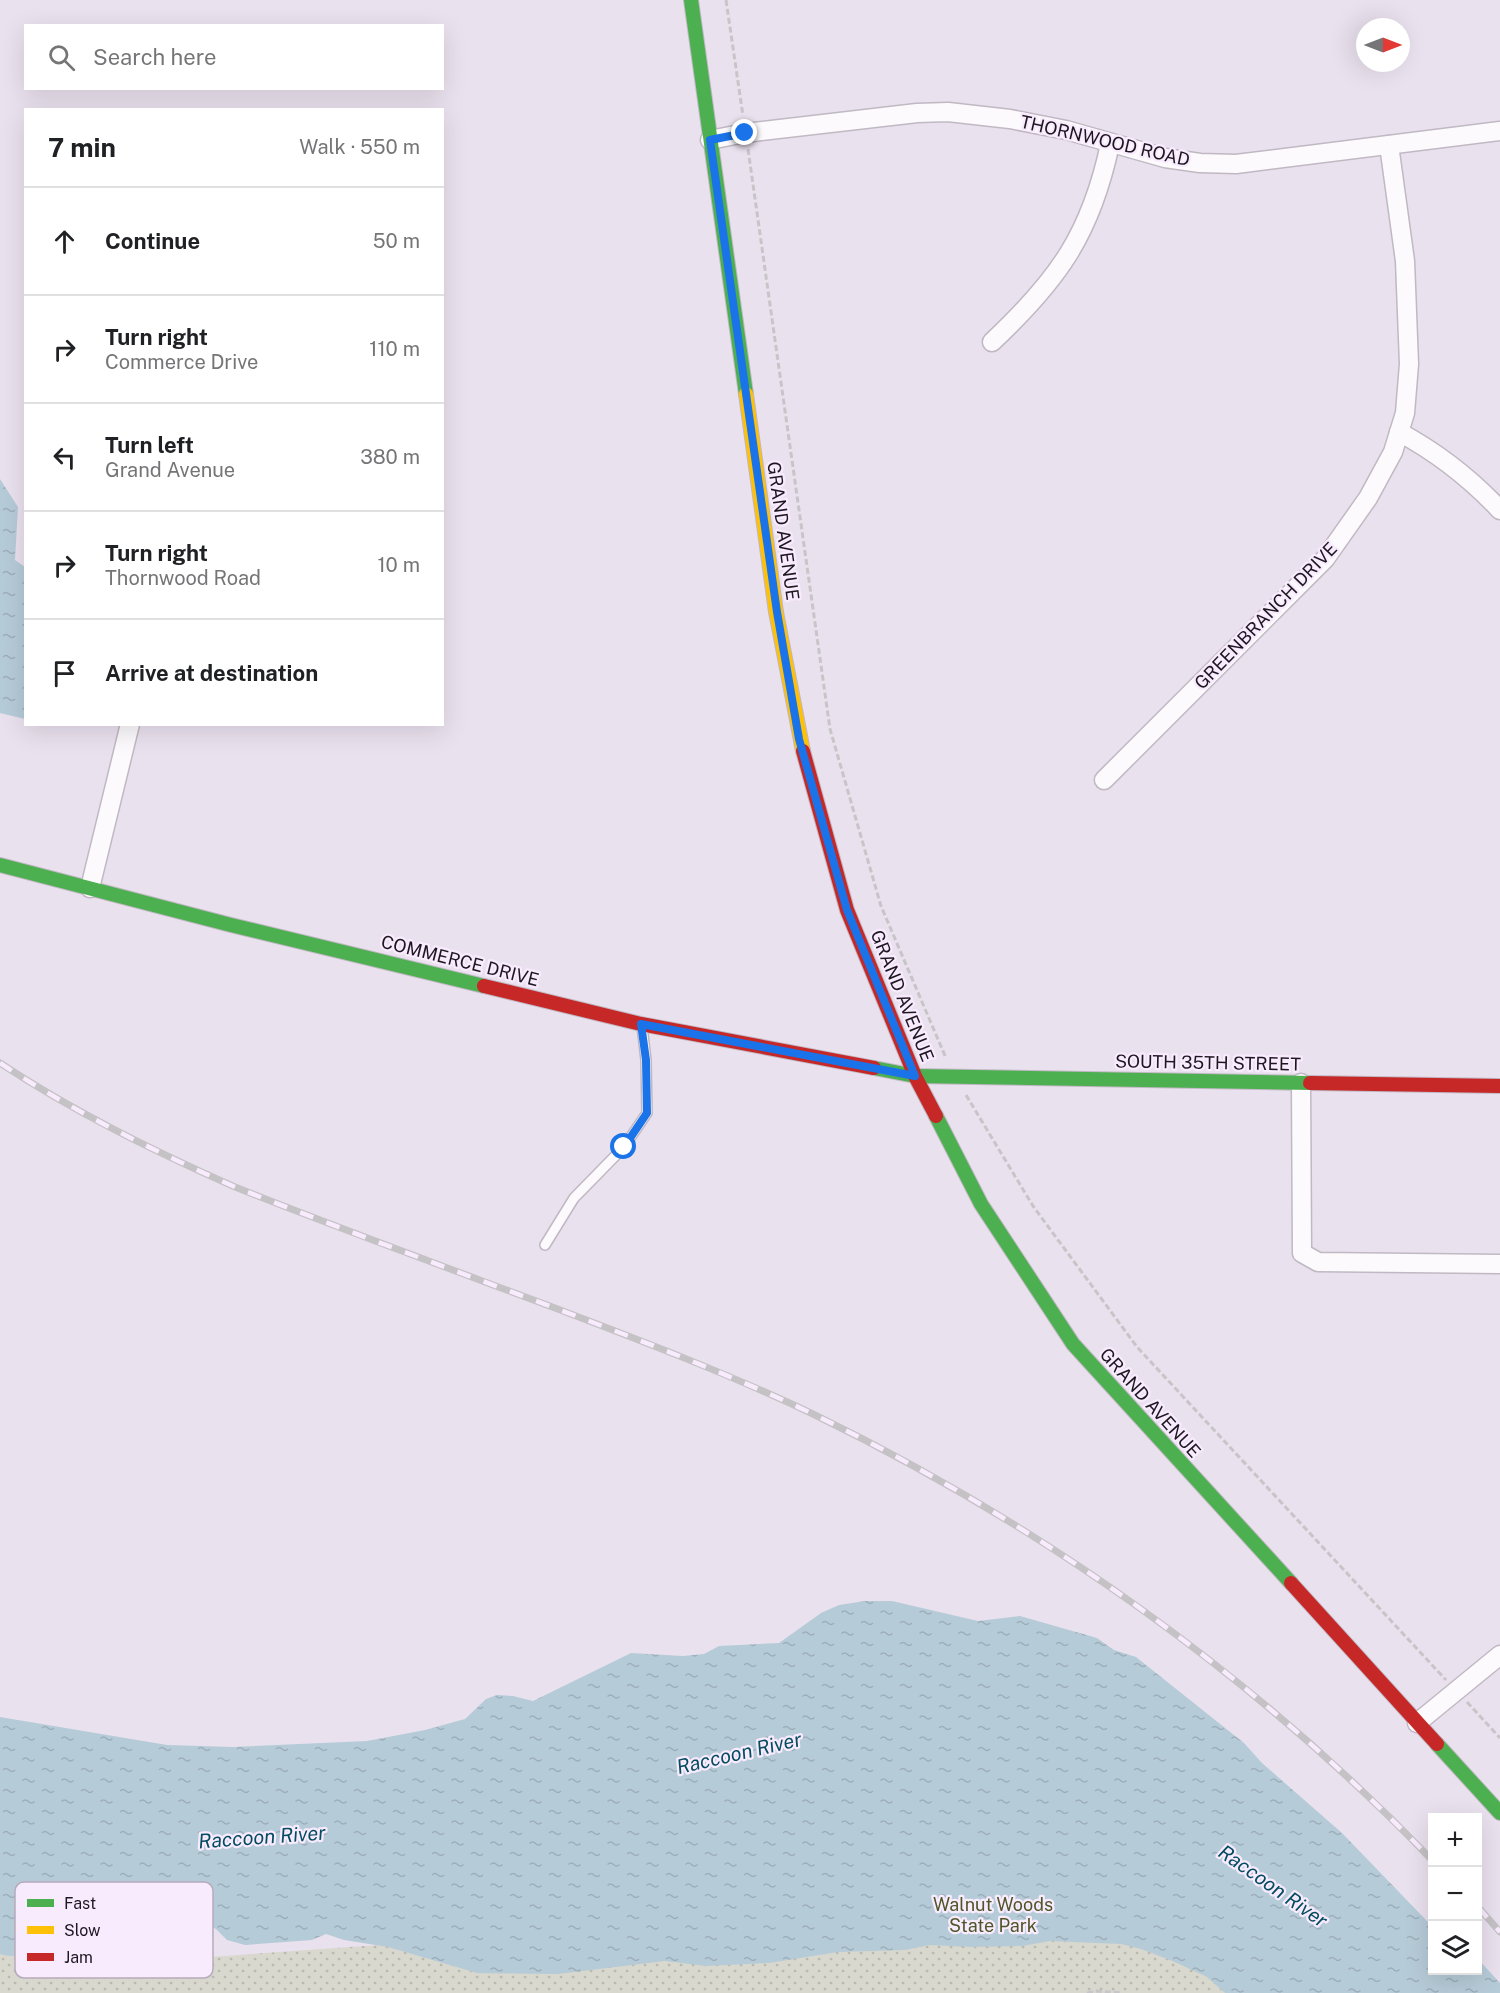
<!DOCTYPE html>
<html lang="en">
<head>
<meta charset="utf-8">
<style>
  body { margin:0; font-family:"Public Sans",sans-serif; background:#f2f2f2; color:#202124 }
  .controls { position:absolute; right:18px; bottom:18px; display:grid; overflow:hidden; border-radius:0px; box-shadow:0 6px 24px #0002 }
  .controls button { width:54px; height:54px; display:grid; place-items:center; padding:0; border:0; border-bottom:2px solid #e0e0e0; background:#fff; color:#202124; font:30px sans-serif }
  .compass { position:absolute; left:1356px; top:18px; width:54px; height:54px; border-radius:50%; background:#fff; box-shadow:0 6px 24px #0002; rotate:90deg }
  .stop { position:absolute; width:18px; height:18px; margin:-14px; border:4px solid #1a73e8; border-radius:50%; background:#fff }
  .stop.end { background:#1a73e8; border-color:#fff; box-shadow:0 2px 6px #0008 }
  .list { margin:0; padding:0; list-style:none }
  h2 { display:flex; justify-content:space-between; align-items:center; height:78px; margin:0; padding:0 24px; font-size:26px }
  h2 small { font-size:20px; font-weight:400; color:#757577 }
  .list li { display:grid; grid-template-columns:39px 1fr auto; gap:18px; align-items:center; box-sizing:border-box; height:108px; padding:0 24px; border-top:2px solid #e0e0e0 }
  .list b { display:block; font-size:22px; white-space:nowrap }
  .list p { margin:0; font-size:20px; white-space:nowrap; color:#757577 }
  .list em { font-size:20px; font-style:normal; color:#757577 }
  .icon { flex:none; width:33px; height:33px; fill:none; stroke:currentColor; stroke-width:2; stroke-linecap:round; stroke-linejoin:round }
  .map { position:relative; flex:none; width:1500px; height:1993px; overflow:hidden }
  .search { position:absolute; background:#fff; box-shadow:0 6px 24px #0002; left:24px; top:24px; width:420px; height:66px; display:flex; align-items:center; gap:15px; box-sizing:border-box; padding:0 21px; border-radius:0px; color:#757577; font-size:22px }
  .panel { position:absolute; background:#fff; box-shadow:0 6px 24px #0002; left:24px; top:108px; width:420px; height:618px; border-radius:0px }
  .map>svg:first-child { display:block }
</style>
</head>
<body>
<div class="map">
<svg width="1500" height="1993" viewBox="0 0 1500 1993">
  <defs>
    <pattern id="park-dots" width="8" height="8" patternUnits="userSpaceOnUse" patternTransform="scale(1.5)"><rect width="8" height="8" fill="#d8d8ce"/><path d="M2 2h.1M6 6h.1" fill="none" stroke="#b9b9b0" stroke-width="1.8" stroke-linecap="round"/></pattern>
    <pattern id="water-ripples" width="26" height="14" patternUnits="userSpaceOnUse" patternTransform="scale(1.5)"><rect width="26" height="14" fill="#b6cbd8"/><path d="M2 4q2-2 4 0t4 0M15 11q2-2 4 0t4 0" fill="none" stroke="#9caeb9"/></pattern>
  </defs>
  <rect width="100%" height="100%" fill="#eae1ee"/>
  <polygon fill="url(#park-dots)" points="988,1836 1339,1993 0,1993 0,1939 126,1963 364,1946 661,1929"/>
  <g fill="url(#water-ripples)">
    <polygon points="0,479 18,507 15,560 25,567 25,719 0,713"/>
    <path d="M 865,1601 L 892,1601 L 978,1621 L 1020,1616 L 1097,1638 L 1114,1650 L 1136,1657 L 1244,1743 L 1262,1763 L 1342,1833 L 1427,1921 L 1432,1923 L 1432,1970 L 1478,1970 L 1478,1959 L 1500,1983 L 1500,1993 L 1225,1993 L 1207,1977 L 1175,1962 L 1141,1949 L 1121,1944 L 1050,1941 L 1022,1946 L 972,1947 L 929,1945 L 905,1950 L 838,1952 L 769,1963 L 706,1966 L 665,1961 L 558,1974 L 477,1973 L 388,1947 L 344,1940 L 326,1934 L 312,1940 L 245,1945 L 227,1940 L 216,1929 L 199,1920 L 179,1914 L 136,1915 L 116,1909 C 87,1925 33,1965 0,1954 L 0,1717 L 167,1745 L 233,1747 L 367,1741 L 425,1730 L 465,1719 L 486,1699 L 497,1695 L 513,1696 L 533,1701 L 631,1653 L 683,1656 L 704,1654 L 719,1646 L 779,1643 L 821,1613 L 839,1605 Z"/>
  </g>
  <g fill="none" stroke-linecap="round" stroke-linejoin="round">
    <g stroke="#c0b8c3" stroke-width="12">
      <polyline id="lane" points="545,1245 574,1198 624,1147 647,1113 646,1060 642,1026"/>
    </g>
    <g stroke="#c0b8c3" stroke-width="21">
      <g id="street">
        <polyline points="710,140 745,133 917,113 948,112 1010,119 1066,130 1165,158 1200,163 1236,164 1500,131"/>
        <path d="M 992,342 C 1058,280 1091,234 1110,144"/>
        <path d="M 1399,432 C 1438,453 1470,478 1500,510"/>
        <polyline points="1104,780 1325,559 1368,498 1393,452 1405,413 1409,364 1405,261 1389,145"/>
        <polyline points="90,888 130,724"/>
        <polyline points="1301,1083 1302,1253 1318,1262 1500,1264"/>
        <polyline points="1417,1723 1500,1655"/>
      </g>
    </g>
    <g stroke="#c0b8c3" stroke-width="16">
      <g id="fast">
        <polyline points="691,0 746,394"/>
        <polyline points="0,865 231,925 484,986"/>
        <polyline points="874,1068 915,1076 1310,1083"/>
        <polyline points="936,1116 981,1204 1073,1344 1291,1583"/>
        <polyline points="1437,1744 1500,1813"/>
      </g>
    </g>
    <g stroke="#c0b8c3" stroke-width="16">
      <polyline id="slow" points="746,394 776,612 803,751"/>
    </g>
    <g stroke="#c0b8c3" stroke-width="16">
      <g id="jam">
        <polyline points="803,751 847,910 915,1076 936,1116"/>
        <polyline points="484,986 641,1024 874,1068"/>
        <polyline points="1310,1083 1500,1086"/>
        <polyline points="1291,1583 1437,1744"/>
      </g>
    </g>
    <g stroke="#c8c5c9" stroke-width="3" stroke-dasharray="6 3" stroke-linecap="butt">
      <polyline points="726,0 743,116"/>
      <polyline points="748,149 830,729 881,906 946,1058"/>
      <polyline points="966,1095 1033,1206 1137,1347 1446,1680"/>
      <polyline points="1467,1702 1500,1738"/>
      <polyline points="1087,1993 1097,1991 1122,1993"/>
    </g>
    <use href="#lane" stroke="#fcfafc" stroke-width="9"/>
    <use href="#street" stroke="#fcfafc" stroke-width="18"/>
    <use href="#fast" stroke="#4caf50" stroke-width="14"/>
    <use href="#slow" stroke="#ffc107" stroke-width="14"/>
    <use href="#jam" stroke="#c62828" stroke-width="14"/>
    <g stroke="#c5c2c5" stroke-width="7">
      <g id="rail">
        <path d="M 0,1063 C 74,1112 154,1151 235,1187 C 341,1229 448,1268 555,1308 C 642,1341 729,1374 813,1414 C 1043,1526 1255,1676 1432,1860"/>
        <polyline points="1478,1907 1500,1932"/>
      </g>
    </g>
    <use href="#rail" stroke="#f9ebfe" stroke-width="4.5" stroke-dasharray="14" stroke-linecap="butt"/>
  </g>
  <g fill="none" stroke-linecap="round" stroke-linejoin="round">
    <polyline stroke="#1a73e8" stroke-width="8" points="624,1147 647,1113 646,1060 641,1024 915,1076 847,910 799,739 777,612 710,140 745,133"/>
  </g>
  <g text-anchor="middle" stroke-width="4.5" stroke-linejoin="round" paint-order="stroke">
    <g font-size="18" fill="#1d171f" stroke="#f9ebfe">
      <text transform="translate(1105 141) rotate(13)" y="6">THORNWOOD ROAD</text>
      <text transform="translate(783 531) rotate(82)" y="6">GRAND AVENUE</text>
      <text transform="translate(1266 616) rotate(-46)" y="6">GREENBRANCH DRIVE</text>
      <text transform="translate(460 961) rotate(14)" y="6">COMMERCE DRIVE</text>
      <text transform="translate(902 996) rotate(68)" y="6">GRAND AVENUE</text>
      <text transform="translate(1208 1063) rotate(1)" y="6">SOUTH 35TH STREET</text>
      <text transform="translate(1150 1403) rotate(48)" y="6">GRAND AVENUE</text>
    </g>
    <g font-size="18" fill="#4d5626" stroke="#f9ebfe">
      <text x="993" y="1911">Walnut Woods<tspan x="993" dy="21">State Park</tspan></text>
    </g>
    <g font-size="20" font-style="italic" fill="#044c60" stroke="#f9ebfe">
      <text transform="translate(739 1753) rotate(-13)" y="7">Raccoon River</text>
      <text transform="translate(262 1837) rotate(-4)" y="7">Raccoon River</text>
      <text transform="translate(1273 1886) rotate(35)" y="7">Raccoon River</text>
    </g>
  </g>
  <rect x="15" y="1882" width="198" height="96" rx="9" fill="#f9ebfe" stroke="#b7abbb" stroke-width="1.5"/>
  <rect x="27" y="1899" width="27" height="8" fill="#4caf50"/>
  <rect x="27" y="1926" width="27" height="8" fill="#ffc107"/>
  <rect x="27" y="1953" width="27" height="8" fill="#c62828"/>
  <g font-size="16" fill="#1d171f">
    <text x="64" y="1909">Fast</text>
    <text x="64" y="1936">Slow</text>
    <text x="64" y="1963">Jam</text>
  </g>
</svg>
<div class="controls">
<button>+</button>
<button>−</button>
<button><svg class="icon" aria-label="layers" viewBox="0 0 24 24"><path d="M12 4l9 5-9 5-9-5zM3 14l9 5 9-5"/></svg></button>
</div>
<svg class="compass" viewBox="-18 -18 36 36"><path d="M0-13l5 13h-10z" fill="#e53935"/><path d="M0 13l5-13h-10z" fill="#757577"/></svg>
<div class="stop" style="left:624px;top:1147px"></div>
<div class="stop end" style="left:745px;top:133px"></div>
<div class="search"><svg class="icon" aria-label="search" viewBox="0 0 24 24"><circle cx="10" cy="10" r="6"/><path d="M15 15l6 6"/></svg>Search here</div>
<section class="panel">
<h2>7 min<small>Walk · 550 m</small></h2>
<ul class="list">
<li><svg class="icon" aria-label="ahead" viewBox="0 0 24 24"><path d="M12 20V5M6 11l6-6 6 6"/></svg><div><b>Continue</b></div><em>50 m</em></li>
<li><svg class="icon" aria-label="right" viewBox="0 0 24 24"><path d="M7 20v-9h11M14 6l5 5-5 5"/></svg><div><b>Turn right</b><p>Commerce Drive</p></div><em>110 m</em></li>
<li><svg class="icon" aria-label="left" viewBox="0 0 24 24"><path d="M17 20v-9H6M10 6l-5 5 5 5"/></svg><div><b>Turn left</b><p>Grand Avenue</p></div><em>380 m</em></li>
<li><svg class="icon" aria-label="right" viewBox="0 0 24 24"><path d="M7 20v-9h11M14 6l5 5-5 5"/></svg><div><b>Turn right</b><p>Thornwood Road</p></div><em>10 m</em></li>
<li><svg class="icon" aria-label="arrive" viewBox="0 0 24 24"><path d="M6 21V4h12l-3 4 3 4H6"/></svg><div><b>Arrive at destination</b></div></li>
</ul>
</section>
</div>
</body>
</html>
